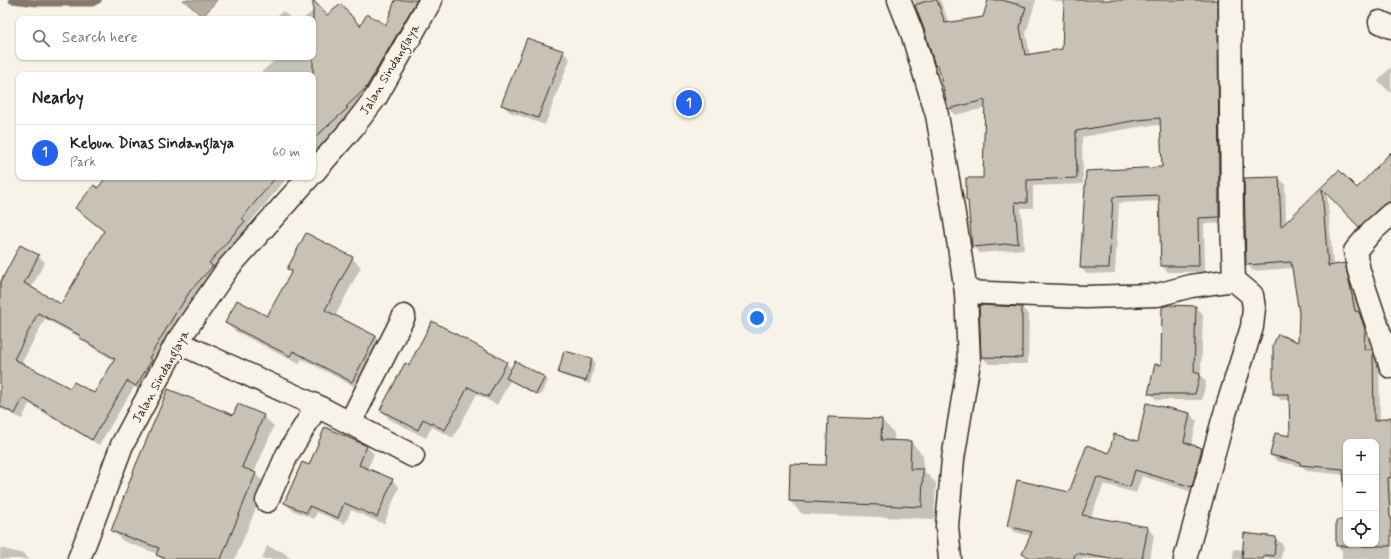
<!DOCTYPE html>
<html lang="en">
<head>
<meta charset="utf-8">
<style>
  body { margin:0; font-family:Mynerve,sans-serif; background:#f6f6f6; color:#222 }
  .controls { position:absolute; right:12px; bottom:12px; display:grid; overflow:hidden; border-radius:8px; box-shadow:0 1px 3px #0004 }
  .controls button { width:36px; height:36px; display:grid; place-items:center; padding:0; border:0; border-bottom:1px solid #e0e0e0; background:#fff; color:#222; font:20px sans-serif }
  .you { position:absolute; left:757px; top:318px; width:14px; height:14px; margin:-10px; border:3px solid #fff; border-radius:50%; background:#1a73e8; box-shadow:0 0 0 6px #1a73e833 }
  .badge { display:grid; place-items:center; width:26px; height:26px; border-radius:50%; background:#2563eb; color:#fff; font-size:13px; font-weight:700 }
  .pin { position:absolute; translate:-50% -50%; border:2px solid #fff; box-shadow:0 1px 4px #0006 }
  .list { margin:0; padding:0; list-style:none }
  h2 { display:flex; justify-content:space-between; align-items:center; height:52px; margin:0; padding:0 16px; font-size:17px }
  h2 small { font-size:13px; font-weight:400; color:#767676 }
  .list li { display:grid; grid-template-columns:26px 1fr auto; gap:12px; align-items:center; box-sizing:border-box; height:56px; padding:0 16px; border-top:1px solid #e0e0e0 }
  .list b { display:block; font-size:15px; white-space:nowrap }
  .list p { margin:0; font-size:13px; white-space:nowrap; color:#767676 }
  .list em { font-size:13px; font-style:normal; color:#767676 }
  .icon { flex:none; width:22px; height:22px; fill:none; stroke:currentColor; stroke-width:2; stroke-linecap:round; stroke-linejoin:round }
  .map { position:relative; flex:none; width:1391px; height:559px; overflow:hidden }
  .search { position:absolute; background:#fff; box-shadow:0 1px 3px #0004; left:16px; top:16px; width:300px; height:44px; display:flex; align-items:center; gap:10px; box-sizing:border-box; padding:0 14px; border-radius:8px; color:#767676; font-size:15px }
  .panel { position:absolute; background:#fff; box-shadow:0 1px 3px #0004; left:16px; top:72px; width:300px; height:108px; border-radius:8px }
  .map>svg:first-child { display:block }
</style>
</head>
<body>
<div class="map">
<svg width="1391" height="559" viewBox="0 0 1391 559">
  <rect width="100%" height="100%" fill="#f7f3e8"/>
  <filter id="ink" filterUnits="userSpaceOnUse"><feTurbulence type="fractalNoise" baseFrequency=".025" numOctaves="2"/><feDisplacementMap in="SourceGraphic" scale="8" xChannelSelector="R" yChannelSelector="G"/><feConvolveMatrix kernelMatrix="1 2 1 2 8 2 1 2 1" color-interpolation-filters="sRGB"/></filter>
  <g filter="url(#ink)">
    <polygon fill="#b4aca0" stroke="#84786c" points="183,0 217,0 203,17"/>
    <g fill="#0003" fill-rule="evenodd">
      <polygon points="396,0 427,0 353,115 331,135 336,141 313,166 313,75 258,75 274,61 271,57 313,57 313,19 303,19 318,7 327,16 341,5 360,26 386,27"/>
      <polygon points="914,0 940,0 949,23 983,18 989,0 1036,0 1026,33 1030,55 1063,50 1065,3 1050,0 1226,0 1225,223 1204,224 1205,272 1168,272 1162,266 1161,201 1119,203 1115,273 1087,274 1081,268 1086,172 1163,168 1162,125 1144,126 1082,137 1083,184 1033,186 1033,208 1021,208 1024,249 980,253 973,246 969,203 967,200 984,179 986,108 955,115 949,108 940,69 936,65 925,29"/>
      <polygon points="283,11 291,19 273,19"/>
      <polygon points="563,52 570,59 545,125 510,112 502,105"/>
      <polygon points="1391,67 1391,93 1378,81"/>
      <polygon points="1391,154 1391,210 1366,232 1327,193 1333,266 1344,264 1351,271 1356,292 1360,313 1365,319 1371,336 1370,350 1378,357 1379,359 1380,421 1391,418 1391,559 1342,559 1342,551 1337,545 1346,521 1346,544 1376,544 1376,442 1346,442 1346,500 1345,475 1307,471 1303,467 1277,461 1271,455 1291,438 1290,400 1281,400 1274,393 1299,344 1300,313 1293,268 1253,271 1247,264 1279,178 1285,184 1286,223 1339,171 1357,189"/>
      <path d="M 107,177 L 288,177 L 248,225 L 251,228 L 143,392 L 134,387 L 99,445 L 29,404 L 22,419 L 0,408 L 0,285 L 38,256 L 45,262 L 31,288 L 61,305 L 105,232 L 77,208 L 98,189 ZM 45,319 L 81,338 L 88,345 L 115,361 L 94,395 L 70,390 L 21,364 Z"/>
      <polygon points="352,258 361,267 335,316 375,337 384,346 361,390 302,359 299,364 235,331 226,323 268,318 292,272 288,269"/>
      <polygon points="1196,307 1203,314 1201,376 1206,382 1202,400 1157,400 1150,393"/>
      <polygon points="1022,308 1029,315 1028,364 989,364 982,357"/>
      <polygon points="565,352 592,359 595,362 590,384 563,376 559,373"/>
      <polygon points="506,363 512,369 545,377 548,381 540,396 510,381 497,405 477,394 453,438 432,427 426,438 389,419 381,410 409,366"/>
      <polygon points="1147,405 1190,414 1197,421 1191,446 1202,449 1209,456 1198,494 1142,476 1136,493 1104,484 1090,518 1147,528 1154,535 1150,559 1028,559 1023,554 1031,536 1015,532 1008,526 1070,493 1109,454 1138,442"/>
      <polygon points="263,416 274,426 254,473 266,484 235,559 161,559 157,555 158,554 123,541 113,531 234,417"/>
      <polygon points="882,420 894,433 894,442 911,442 923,455 923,470 936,483 934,519 802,514 790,501 827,466"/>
      <polygon points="326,428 367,447 374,454 367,470 392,480 399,487 384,524 351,510 345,524 317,512 314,519 292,510 285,503 310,467"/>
      <polygon points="1275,538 1283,545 1281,559 1233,559 1234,549 1244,550"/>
      <polygon points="267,546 283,552 291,559 262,559"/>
      <polygon points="0,548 24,554 29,559 0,559"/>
    </g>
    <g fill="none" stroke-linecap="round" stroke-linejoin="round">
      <polyline stroke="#84786c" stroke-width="7" points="12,0 37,3 92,3 98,0"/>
    </g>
    <g fill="#c8c1b6" stroke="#3b2a1e" fill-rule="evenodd">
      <polygon points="313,0 327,15 341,4 360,26 367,14 386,25 395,0 417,0 366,88 346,107 348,108 313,139"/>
      <polygon points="930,0 937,0 945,23 983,17 988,0 1002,0 1026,7 1020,27 1025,55 1062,49 1064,0 1218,0 1219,217 1198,218 1199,266 1161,266 1159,195 1113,197 1109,268 1080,268 1086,171 1162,167 1160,118 1138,120 1076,131 1077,178 1027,180 1027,203 1015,202 1018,243 972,247 968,201 966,200 966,178 983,178 985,100 948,109 938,65 935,66 924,29 915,5"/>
      <polygon points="527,38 564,51 538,118 501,105"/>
      <polygon points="1391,152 1391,202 1383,205 1359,227 1322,189 1328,266 1345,263 1350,285 1355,311 1359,312 1365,329 1364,350 1372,349 1373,352 1374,421 1391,417 1391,477 1388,478 1390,517 1391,517 1391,546 1336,546 1336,520 1346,520 1346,544 1376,544 1376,442 1346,442 1346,518 1343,469 1300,465 1300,462 1270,455 1275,433 1290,436 1289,394 1273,394 1273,345 1278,334 1298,342 1299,313 1291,262 1246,265 1244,178 1279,177 1281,227 1339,170 1357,188"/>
      <path d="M 106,177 L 276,177 L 242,218 L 245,221 L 209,263 L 213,266 L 190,291 L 179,309 L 178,309 L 149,358 L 152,360 L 136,386 L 127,381 L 92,440 L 23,398 L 15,414 L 0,406 L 0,283 L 20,245 L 39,255 L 24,283 L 61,304 L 104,231 L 75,208 L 94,185 L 98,188 ZM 38,313 L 81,336 L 80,338 L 115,359 L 94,393 L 74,382 L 70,388 L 14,359 Z"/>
      <polygon points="306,233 353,257 325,310 376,336 352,382 293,351 290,356 225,323 237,300 267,316 292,271 287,269"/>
      <polygon points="979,305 1022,307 1022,358 981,357"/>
      <polygon points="1169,305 1196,306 1194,372 1200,374 1195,394 1148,394 1155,364 1161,365 1162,307"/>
      <polygon points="432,321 507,362 488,397 468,387 445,430 423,419 418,430 380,410 405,363 409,365"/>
      <polygon points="564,351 592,358 586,381 558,373"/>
      <polygon points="515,361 545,377 536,394 506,378"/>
      <polygon points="168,389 233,415 238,404 264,415 242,467 256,473 221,559 167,559 156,555 159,548 111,531 135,467"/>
      <polygon points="1146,403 1190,413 1184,442 1202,448 1192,487 1135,470 1130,487 1097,477 1082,515 1148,527 1142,559 1110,559 1076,553 1073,559 1033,559 1022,554 1032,532 1007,526 1017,480 1069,492 1087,445 1109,453 1114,434 1138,441"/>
      <polygon points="828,417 882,419 881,440 911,441 910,469 923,469 922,507 789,501 790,464 826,465"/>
      <polygon points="325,427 367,446 359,465 393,479 377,517 344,503 338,518 309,506 307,513 284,503 302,462 309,465"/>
      <polygon points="1244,533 1276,537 1274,556 1264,555 1263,559 1242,559"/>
    </g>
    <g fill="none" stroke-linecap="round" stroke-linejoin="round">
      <g stroke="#3b2a1e" stroke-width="25">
        <g id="minor">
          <polyline points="899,0 912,33 937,115 954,214 966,292 969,362 953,459 947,526 950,559"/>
          <polyline points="1380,22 1391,27"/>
          <polyline points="1391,214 1372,231 1355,251 1359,271 1391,367"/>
          <polyline points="966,292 1085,297 1157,295 1191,286 1234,280 1232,219 1230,0"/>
          <polyline points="177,342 317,406 413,456"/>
          <polyline points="350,423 404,316"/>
          <polyline points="267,501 287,455 317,406"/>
          <polyline points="1185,559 1223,420 1252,327 1254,308 1252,295 1234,280"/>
        </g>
      </g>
      <g stroke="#3b2a1e" stroke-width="25">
        <g id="tertiary">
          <polyline points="313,173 353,127 376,97 431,0"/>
          <polyline points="79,559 122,445 177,342 228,268 309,177"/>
        </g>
      </g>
      <use href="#minor" stroke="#f7f3e8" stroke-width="22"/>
      <use href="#tertiary" stroke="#f7f3e8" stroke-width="22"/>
    </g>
  </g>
  <g text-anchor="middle" stroke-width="3.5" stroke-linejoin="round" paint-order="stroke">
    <g font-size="13" fill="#3b2a1e" stroke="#f7f3e8">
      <text transform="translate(389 69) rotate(-59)" y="5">Jalan Sindanglaya</text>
      <text transform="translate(160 376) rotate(-61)" y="5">Jalan Sindanglaya</text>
    </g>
  </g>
</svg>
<div class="controls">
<button>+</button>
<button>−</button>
<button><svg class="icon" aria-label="locate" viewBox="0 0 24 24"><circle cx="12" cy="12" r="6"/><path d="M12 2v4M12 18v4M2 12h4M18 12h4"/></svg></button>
</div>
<div class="you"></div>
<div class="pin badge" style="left:689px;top:103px">1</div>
<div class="search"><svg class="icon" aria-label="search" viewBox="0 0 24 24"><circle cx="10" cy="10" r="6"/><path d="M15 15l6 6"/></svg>Search here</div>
<section class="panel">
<h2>Nearby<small></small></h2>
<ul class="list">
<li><span class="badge">1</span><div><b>Kebun Dinas Sindanglaya</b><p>Park</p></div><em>60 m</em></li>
</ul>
</section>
</div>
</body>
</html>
